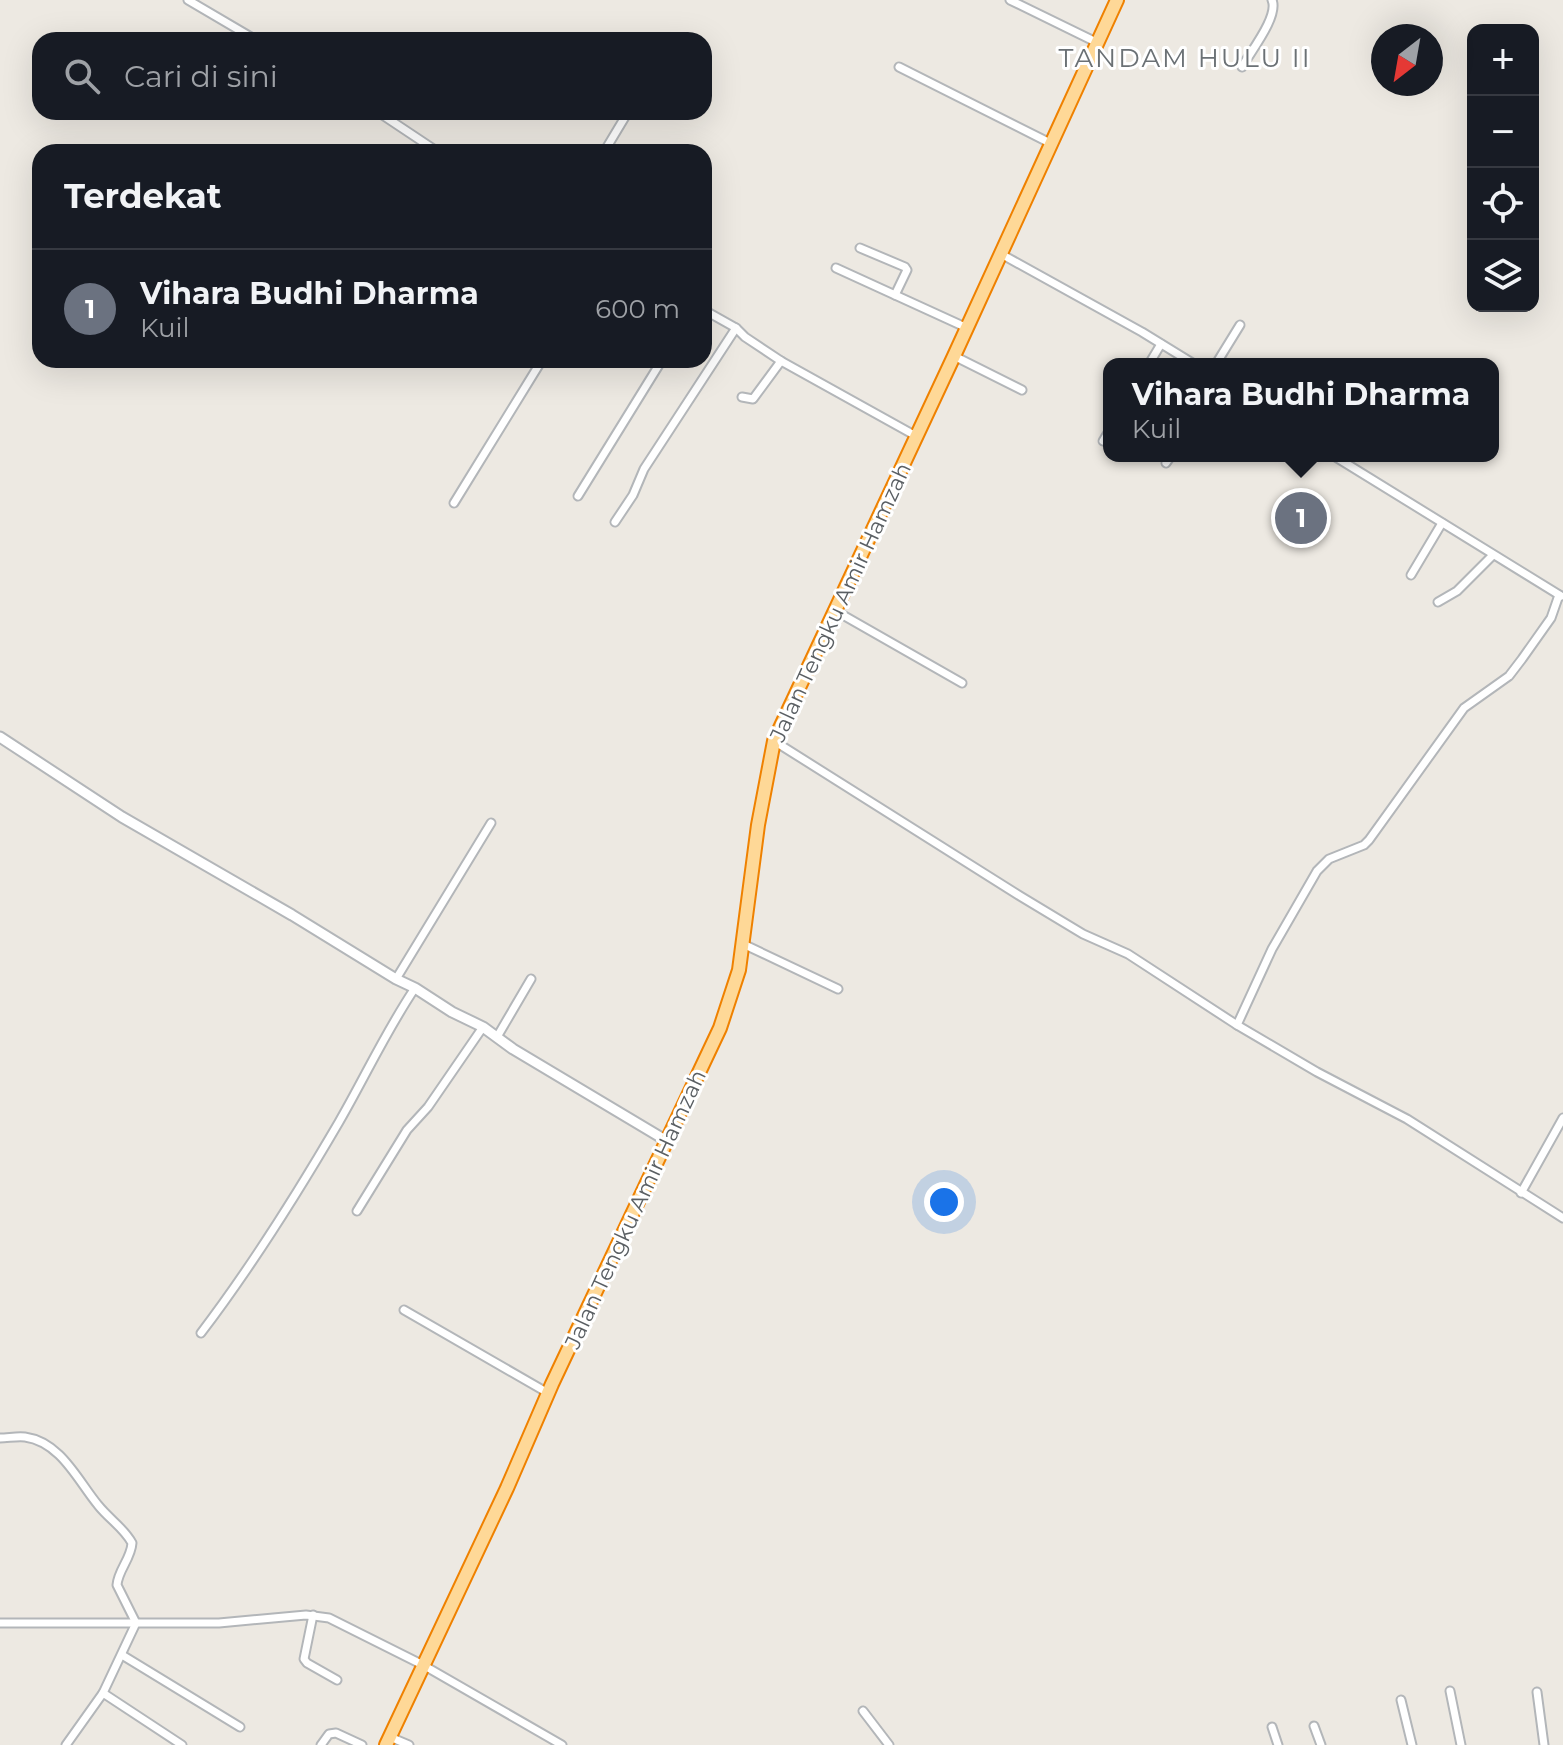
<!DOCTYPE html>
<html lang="id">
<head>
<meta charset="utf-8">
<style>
  body { margin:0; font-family:Montserrat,sans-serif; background:#20242c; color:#f1f3f6 }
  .controls { position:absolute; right:24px; top:24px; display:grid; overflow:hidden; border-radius:16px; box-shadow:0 8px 32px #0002 }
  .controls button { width:72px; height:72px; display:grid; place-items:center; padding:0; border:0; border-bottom:2px solid #363941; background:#171b24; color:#f1f3f6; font:40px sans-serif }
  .compass { position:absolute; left:1371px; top:24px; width:72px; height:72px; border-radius:50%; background:#171b24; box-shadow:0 8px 32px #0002; rotate:211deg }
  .you { position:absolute; left:944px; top:1202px; width:28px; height:28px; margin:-20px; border:6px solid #fff; border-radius:50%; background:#1a73e8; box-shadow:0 0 0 12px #1a73e833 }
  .badge { display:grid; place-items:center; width:52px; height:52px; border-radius:50%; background:#e92c3a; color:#fff; font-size:26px; font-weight:700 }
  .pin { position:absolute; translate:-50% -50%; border:4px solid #fff; box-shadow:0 2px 8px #0006 }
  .popup { position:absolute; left:1103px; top:358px; width:396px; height:104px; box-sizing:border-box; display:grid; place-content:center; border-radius:16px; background:#171b24; filter:drop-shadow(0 2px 6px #0005); font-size:26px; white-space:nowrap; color:#9ea1a6 }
  .popup b { font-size:30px; color:#f1f3f6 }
  .popup::after { content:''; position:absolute; left:50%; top:100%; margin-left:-16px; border:16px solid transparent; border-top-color:#171b24 }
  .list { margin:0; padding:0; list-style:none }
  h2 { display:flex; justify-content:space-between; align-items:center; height:104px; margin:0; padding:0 32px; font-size:34px }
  h2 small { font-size:26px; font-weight:400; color:#9ea1a6 }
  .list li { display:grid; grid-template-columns:52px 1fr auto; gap:24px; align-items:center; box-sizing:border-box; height:120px; padding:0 32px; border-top:2px solid #363941 }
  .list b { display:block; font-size:30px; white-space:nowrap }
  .list p { margin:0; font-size:26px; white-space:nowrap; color:#9ea1a6 }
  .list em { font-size:26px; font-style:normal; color:#9ea1a6 }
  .icon { flex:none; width:44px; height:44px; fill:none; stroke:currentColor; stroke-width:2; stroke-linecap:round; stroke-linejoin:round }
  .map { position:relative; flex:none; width:1563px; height:1745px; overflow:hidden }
  .search { position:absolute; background:#171b24; box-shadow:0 8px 32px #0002; left:32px; top:32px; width:680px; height:88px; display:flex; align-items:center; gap:20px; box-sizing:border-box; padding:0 28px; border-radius:24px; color:#9ea1a6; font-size:30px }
  .panel { position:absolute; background:#171b24; box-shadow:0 8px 32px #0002; left:32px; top:144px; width:680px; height:224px; border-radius:24px }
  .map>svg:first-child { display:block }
</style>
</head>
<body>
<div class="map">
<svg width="1563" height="1745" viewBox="0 0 1563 1745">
  <rect width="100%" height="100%" fill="#ede9e2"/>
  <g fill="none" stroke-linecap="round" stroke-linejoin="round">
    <g stroke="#b3b6b9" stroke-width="11">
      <g id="minor">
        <polyline points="188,0 256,40"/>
        <polyline points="1010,0 1098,43"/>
        <polyline points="899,67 1052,144"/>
        <path d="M 1242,67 C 1251,51 1279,16 1272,0"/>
        <polyline points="378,112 438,152"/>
        <polyline points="604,152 628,112"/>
        <polyline points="860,248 905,267 907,270 895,295"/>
        <polyline points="1001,254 1142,332 1194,364"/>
        <polyline points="836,268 965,327"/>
        <polyline points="704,310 736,328 745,337 781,361 916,436"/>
        <polyline points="954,356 1022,390"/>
        <polyline points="1149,364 1161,344"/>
        <polyline points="1216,364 1240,325"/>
        <polyline points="742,397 753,399 781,361"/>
        <polyline points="1103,441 1109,431"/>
        <polyline points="1334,456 1561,596"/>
        <polyline points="1166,463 1171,456"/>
        <polyline points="578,496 662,360"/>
        <polyline points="454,503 542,360"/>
        <polyline points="615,522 633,495 644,469 736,328"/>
        <polyline points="1411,575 1442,523"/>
        <polyline points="1438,602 1457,591 1493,555"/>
        <polyline points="834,610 962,683"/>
        <polyline points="774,741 1020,896 1083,934 1128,954 1237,1025 1317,1072 1407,1119 1563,1218"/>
        <polyline points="743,944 838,989"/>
        <polyline points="396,979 491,823"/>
        <polyline points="1237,1025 1272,949 1317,871 1329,859 1364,845 1369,840 1464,708 1509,676 1522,659 1551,618 1559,595"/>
        <polyline points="497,1037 531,979"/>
        <polyline points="1521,1193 1563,1118"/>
        <polyline points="357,1211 407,1130 428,1107 483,1027"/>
        <polyline points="404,1310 548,1393"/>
        <path d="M 201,1333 C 252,1266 297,1194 339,1122 C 365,1077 386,1031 415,988"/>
        <path d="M 0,1438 C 8,1438 17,1436 25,1437 C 61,1442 78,1481 98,1505 C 109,1519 124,1528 132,1543 C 131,1559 118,1570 117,1585 L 136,1623 L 103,1693 L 66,1745"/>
        <polyline points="313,1615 304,1659 307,1663 337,1680"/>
        <polyline points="0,1623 219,1623 306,1615 329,1618 423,1665 562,1745"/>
        <polyline points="122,1655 240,1727"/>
        <polyline points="1450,1691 1461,1745"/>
        <polyline points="1537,1692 1544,1745"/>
        <polyline points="103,1693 182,1745"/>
        <polyline points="1401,1700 1412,1745"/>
        <polyline points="863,1711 889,1745"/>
        <polyline points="1314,1726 1321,1745"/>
        <polyline points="1272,1727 1278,1745"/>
        <polyline points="390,1737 409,1745"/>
        <polyline points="321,1745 329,1734 336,1733 362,1745"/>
      </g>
    </g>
    <g stroke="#b3b6b9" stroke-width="13">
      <polyline id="tertiary" points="0,737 122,817 292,915 396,979 415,988 452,1012 483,1027 513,1049 667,1141"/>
    </g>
    <g stroke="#ef8100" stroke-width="16">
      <polyline id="trunk" points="386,1745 507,1488 552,1384 720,1028 739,970 758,825 774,741 954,356 1117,0"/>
    </g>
    <use href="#minor" stroke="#fff" stroke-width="7"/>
    <use href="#tertiary" stroke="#fff" stroke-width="9"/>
    <use href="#trunk" stroke="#fed897" stroke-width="12"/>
  </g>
  <g text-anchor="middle" stroke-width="6" stroke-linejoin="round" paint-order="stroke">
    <g font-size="22" fill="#5a5f63" stroke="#fff">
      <text transform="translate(840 602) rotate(-65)" y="8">Jalan Tengku Amir Hamzah</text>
      <text transform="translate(635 1209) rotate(-65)" y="8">Jalan Tengku Amir Hamzah</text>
    </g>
    <g font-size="26" letter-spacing="2" fill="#6b7175" stroke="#fff">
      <text x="1185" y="67">TANDAM HULU II</text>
    </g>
  </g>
</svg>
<div class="controls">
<button>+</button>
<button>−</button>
<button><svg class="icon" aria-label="locate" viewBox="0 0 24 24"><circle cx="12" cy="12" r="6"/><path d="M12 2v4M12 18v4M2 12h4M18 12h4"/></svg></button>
<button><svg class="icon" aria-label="layers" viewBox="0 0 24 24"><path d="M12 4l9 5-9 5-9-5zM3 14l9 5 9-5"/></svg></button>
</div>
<svg class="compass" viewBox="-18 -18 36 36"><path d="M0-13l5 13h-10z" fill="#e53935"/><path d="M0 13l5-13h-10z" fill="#9ea1a6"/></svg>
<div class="you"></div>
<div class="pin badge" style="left:1301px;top:518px;background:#6b7280">1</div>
<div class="popup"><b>Vihara Budhi Dharma</b>Kuil</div>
<div class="search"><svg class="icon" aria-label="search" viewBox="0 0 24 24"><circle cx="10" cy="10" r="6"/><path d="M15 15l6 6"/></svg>Cari di sini</div>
<section class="panel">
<h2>Terdekat<small></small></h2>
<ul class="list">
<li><span class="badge" style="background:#6b7280">1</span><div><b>Vihara Budhi Dharma</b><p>Kuil</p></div><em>600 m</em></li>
</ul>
</section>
</div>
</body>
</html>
